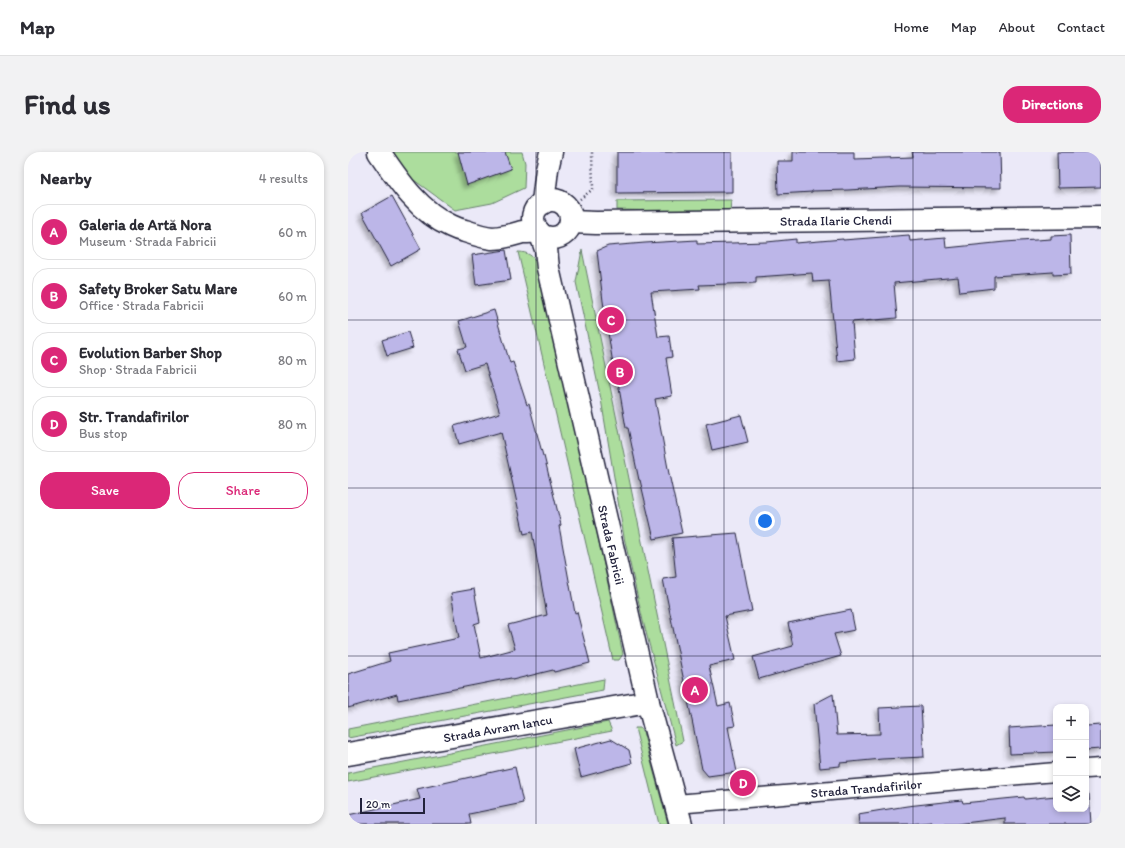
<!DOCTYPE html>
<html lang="en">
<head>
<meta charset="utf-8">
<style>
  body { margin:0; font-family:Itim,sans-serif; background:#f2f2f3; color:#2b2b33 }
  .controls { position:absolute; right:12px; bottom:12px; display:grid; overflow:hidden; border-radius:8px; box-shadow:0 2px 6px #0003 }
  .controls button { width:36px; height:36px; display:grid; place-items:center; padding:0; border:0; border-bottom:1px solid #e1e1e2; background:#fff; color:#2b2b33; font:20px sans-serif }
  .scale { position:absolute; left:12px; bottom:10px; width:65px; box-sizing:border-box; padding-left:4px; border:2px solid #22223b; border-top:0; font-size:11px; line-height:14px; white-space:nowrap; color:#22223b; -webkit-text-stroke:3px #fff; paint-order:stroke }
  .you { position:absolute; left:417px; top:369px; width:14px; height:14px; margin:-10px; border:3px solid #fff; border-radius:50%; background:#1a73e8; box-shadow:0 0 0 6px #1a73e833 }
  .badge { display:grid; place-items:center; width:26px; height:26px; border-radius:50%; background:#db2777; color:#fff; font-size:13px; font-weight:700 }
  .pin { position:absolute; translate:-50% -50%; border:2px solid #fff; box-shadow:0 1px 4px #0006 }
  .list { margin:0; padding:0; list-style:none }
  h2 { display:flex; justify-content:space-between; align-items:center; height:52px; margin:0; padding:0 16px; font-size:17px }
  h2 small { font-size:13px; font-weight:400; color:#7c7c81 }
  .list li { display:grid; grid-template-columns:26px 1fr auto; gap:12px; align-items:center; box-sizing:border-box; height:56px; margin:0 8px 8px; padding:0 8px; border:1px solid #e1e1e2; border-radius:16px }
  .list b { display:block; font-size:15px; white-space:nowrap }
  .list p { margin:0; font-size:13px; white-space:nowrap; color:#7c7c81 }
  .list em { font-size:13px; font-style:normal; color:#7c7c81 }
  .actions { display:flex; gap:8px; padding:12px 16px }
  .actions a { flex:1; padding:9px 0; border:1px solid #db2777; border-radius:16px; text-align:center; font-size:14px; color:#db2777 }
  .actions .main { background:#db2777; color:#fff }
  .icon { flex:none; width:22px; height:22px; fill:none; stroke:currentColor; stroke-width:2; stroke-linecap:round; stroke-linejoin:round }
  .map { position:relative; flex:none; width:753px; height:672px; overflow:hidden; border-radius:16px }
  header { display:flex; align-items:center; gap:24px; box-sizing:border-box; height:56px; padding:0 20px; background:#fff; border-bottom:1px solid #e1e1e2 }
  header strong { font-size:19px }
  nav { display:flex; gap:22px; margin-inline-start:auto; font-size:14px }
  .intro { display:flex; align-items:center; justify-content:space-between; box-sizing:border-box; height:96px; padding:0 24px }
  h1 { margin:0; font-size:28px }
  .button { padding:10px 18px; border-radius:16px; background:#db2777; color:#fff; font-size:14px; font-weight:700 }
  main { display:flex; gap:24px; padding:0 24px }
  aside { flex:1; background:#fff; border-radius:16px; box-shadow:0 2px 6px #0003 }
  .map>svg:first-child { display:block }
</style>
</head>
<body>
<header>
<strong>Map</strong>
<nav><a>Home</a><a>Map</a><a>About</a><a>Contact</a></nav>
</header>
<div class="intro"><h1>Find us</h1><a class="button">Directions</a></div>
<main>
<aside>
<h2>Nearby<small>4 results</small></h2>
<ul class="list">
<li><span class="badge">A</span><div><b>Galeria de Artă Nora</b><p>Museum · Strada Fabricii</p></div><em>60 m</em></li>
<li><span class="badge">B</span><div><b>Safety Broker Satu Mare</b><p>Office · Strada Fabricii</p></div><em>60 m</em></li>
<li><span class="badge">C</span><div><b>Evolution Barber Shop</b><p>Shop · Strada Fabricii</p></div><em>80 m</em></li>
<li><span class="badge">D</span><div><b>Str. Trandafirilor</b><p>Bus stop</p></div><em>80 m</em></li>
</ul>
<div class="actions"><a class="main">Save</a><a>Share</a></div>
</aside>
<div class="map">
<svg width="753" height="672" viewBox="0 0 753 672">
  <defs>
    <filter id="shadow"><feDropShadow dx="-3.5" dy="3.5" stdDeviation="2" flood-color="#0004"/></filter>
  </defs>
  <rect width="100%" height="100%" fill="#ebe9f8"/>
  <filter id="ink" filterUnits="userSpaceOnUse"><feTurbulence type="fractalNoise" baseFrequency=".025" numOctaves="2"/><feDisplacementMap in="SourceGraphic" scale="8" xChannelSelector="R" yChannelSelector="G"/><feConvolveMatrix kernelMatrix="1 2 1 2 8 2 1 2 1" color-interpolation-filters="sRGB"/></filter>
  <g filter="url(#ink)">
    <g fill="#acdd9d" stroke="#67806c">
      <polygon points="45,0 174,0 177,11 176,36 144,51 107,58 59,23"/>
      <polygon points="383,48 382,60 269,58 269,49"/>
      <polygon points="234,98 335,589 328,593 295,469 276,385 253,247 228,130"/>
      <path d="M 170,100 C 190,100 190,117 196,133 L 275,502 L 271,508 L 265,508 Z"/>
      <polygon points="256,527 255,538 0,586 0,577"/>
      <polygon points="260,570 264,579 0,630 0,621"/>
      <polygon points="287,576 292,576 295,580 320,672 311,672"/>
    </g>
    <g fill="#bcb6e8" stroke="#22223b" filter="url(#shadow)">
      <polygon points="110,0 157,0 163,17 119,33"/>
      <polygon points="269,0 384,0 384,40 269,41"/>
      <polygon points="445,0 506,0 506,7 565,5 564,0 652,0 653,36 552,35 500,38 464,39 464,40 430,42 429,9 445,9"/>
      <polygon points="709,0 753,0 753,35 710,36"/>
      <polygon points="44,44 73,97 43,114 14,61"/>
      <polygon points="561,83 562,89 597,86 598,96 657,90 703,87 703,84 722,83 723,122 705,123 705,120 646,124 646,136 612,140 610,125 546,131 549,166 504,170 507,207 489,209 481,129 465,130 464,121 408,125 408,131 351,133 352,137 303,140 310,185 321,184 324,205 318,206 324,244 307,247 321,322 334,381 306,387 292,328 291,328 280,276 278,276 270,230 268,231 255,149 249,99 260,94 297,91 349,88 349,92 419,90 448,87 448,91 495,87 495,88"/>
      <polygon points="158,98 163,128 128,133 124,103"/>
      <polygon points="146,158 162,211 165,210 179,253 181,252 195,304 196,304 213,373 211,374 227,461 229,460 242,511 206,520 205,518 164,528 163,526 50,548 49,542 0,556 0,522 42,509 40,501 111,486 103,441 126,437 132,470 126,472 133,506 167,497 160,473 199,463 184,380 176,382 153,280 111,292 106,274 152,261 137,212 117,218 110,197 119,195 111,169"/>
      <polygon points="60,180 65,196 39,204 34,188"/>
      <polygon points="393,263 400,290 364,298 358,272"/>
      <polygon points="389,381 404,459 377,464 387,508 361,514 370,554 382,551 387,574 380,575 389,620 360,624 354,617 315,427 328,425 324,386"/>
      <polygon points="503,458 507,478 486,482 493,504 411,527 405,505 445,494 440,471"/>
      <polygon points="485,542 489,583 532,582 531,556 573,554 576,605 534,607 492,611 492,614 472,616 466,552"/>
      <polygon points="708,573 708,600 662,602 661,576"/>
      <polygon points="753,573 753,597 738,598 738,574"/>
      <polygon points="263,587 281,598 284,611 233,625 226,597"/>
      <polygon points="167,615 175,651 121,662 123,672 0,672 0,663 72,647 69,637"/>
      <polygon points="738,642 741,642 743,672 657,672 657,666 608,672 584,672 584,670 560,672 511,672 510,662 559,654 614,648 615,651 676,645 677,647 708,644 708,657 738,657"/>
    </g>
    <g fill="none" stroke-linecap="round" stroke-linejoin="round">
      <g stroke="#22223b" stroke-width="21">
        <g id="street">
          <polyline points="738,617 753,616"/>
          <path id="s1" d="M 328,652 L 708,620"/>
        </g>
      </g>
      <g stroke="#22223b" stroke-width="25">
        <g id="secondary">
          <path d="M 31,0 C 50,28 71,60 103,74 C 107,76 112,78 117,79 C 126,82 135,85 144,86 C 155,86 164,83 174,80 C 179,80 185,80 190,79"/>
          <circle cx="204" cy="67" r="19"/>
          <polyline points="195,51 199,17 203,0"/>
          <path id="s2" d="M 223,70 L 248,71 L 753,65"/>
          <path id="s3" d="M 193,83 L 198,97 L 200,116 L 300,550 L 333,672"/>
          <path id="s4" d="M 0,602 L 300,550"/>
        </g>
      </g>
      <polyline stroke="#22223b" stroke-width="2.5" stroke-dasharray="1 3" stroke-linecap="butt" points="232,47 245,37 244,0"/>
      <use href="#street" stroke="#fff" stroke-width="18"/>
      <use href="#secondary" stroke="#fff" stroke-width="22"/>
    </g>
  </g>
  <path fill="none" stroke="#22223b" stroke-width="1" stroke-opacity="0.55" d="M 188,0 L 188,672M 376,0 L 376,672M 565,0 L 565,672M 0,168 L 753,168M 0,336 L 753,336M 0,504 L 753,504"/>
  <g text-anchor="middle" stroke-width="3" stroke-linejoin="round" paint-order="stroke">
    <g font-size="13" fill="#22223b" stroke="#fff">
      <text dy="5" stroke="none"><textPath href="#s2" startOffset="265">Strada Ilarie Chendi</textPath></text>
      <text dy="5" stroke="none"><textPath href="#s3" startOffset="318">Strada Fabricii</textPath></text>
      <text dy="5" stroke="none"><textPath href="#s4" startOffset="152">Strada Avram Iancu</textPath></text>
      <text dy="5" stroke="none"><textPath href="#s1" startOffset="191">Strada Trandafirilor</textPath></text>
    </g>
  </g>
</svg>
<div class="controls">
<button>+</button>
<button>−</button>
<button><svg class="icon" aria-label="layers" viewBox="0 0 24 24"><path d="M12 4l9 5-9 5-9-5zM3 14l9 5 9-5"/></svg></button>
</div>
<div class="scale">20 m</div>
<div class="you"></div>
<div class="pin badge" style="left:347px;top:538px">A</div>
<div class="pin badge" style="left:272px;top:220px">B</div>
<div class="pin badge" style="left:263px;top:168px">C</div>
<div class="pin badge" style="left:395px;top:631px">D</div>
</div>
</main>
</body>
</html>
